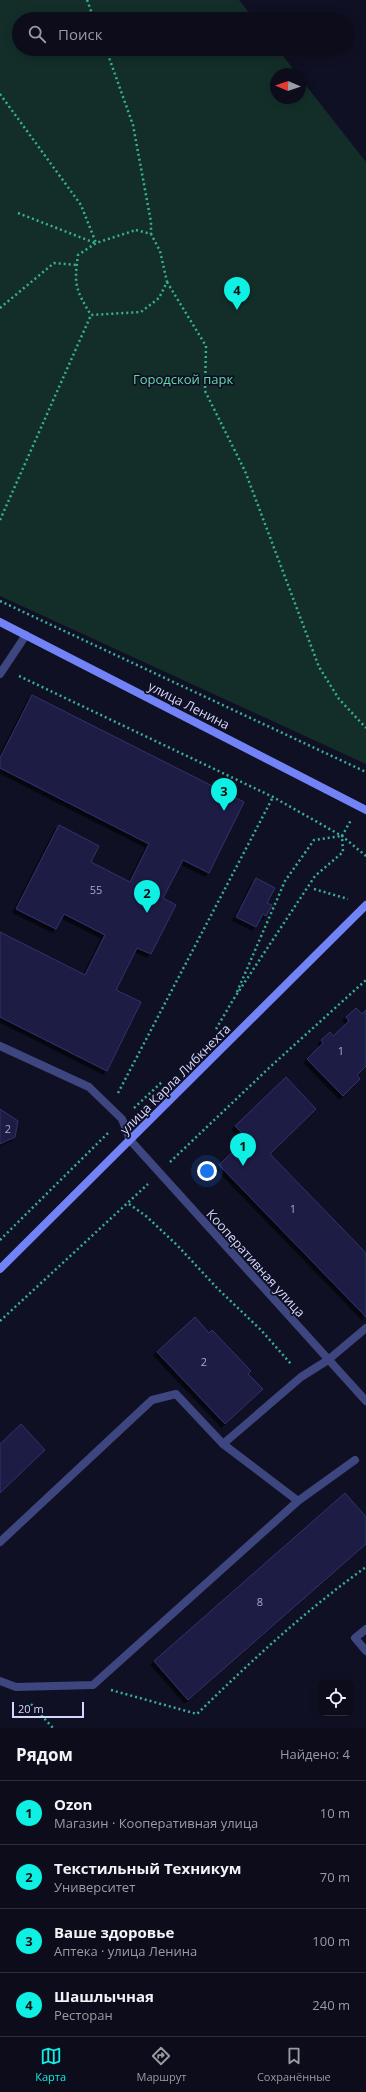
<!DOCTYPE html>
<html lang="ru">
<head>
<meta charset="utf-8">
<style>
  body { margin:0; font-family:"Open Sans",sans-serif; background:#1a1a28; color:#f1f3f6 }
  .controls { position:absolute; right:12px; bottom:12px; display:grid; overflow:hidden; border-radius:8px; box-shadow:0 2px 10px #0003 }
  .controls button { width:36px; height:36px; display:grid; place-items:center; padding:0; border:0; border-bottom:1px solid #2c2c3a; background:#0c0c1b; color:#f1f3f6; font:20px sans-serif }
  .compass { position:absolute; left:270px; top:68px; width:36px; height:36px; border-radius:50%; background:#0c0c1b; box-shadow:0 2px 10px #0003; rotate:272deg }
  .scale { position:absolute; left:12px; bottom:10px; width:72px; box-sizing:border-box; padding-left:4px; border:2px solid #d5d7fd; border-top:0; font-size:11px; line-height:14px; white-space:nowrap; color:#d5d7fd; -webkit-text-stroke:3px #101024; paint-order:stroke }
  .you { position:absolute; left:207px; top:1171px; width:14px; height:14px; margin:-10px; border:3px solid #fff; border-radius:50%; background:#1a73e8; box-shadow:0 0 0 6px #1a73e833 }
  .badge { display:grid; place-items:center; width:26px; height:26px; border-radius:50%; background:#0ef0e4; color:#111; font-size:13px; font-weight:700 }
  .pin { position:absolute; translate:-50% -33px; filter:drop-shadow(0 1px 2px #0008) }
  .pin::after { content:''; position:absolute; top:21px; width:14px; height:12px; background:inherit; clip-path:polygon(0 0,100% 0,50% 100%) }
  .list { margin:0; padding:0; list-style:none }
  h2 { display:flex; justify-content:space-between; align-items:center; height:52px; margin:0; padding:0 16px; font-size:17px }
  h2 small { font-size:13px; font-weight:400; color:#9a9ba3 }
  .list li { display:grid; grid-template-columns:26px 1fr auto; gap:12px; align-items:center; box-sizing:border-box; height:64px; padding:0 16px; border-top:1px solid #2c2c3a }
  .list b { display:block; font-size:15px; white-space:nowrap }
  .list p { margin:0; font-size:13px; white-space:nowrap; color:#9a9ba3 }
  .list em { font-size:13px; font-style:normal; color:#9a9ba3 }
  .icon { flex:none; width:22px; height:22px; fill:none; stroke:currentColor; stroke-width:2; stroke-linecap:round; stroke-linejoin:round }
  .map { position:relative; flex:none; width:366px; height:1728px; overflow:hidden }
  .search { position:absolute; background:#0c0c1b; box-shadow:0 2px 10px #0003; left:12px; right:12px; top:12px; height:44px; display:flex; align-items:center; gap:10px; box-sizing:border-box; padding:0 14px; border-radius:22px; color:#9a9ba3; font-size:15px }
  .sheet { height:308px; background:#0c0c1b }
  nav { display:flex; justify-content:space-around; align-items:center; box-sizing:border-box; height:56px; border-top:1px solid #2c2c3a; background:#0c0c1b; font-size:11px; color:#9a9ba3 }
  nav a { display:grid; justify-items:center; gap:2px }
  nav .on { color:#0ef0e4 }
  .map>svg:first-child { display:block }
</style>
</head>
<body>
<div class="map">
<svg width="366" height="1728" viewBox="0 0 366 1728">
  <defs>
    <filter id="shadow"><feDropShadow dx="-3.5" dy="3.5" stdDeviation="0" flood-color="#0009"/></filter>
  </defs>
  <rect width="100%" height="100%" fill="#101024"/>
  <polygon fill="#132e29" points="0,0 239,0 254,19 19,19 19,49 278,49 297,74 276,74 276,98 300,98 300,78 366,162 366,764 0,596"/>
  <g fill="#1f1d44" stroke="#33316e" filter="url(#shadow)">
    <polygon points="32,695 244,802 209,873 183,860 163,898 176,905 151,954 137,948 116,990 141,1002 107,1071 0,1017 0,932 85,975 105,935 64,914 56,929 16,909 59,825 99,846 91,862 130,882 149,844 0,768 0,758"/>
    <polygon points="256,878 275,888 267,903 272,905 266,916 263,914 256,927 236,917"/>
    <polygon points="356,1008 362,1014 366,1010 366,1066 357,1075 360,1079 343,1096 307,1059 323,1043 321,1040 330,1032 333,1036 349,1021 346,1017"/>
    <polygon points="286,1077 316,1109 270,1154 366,1253 366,1317 219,1165 247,1138 235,1126"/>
    <polygon points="0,1109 18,1121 15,1137 0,1144"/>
    <polygon points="195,1317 209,1333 212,1330 251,1371 248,1374 263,1389 225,1424 157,1352"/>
    <polygon points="21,1424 45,1450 0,1493 0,1444"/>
    <polygon points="345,1493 366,1517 366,1544 188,1700 154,1661"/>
  </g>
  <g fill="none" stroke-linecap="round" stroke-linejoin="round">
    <g stroke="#36b096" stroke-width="2.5" stroke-dasharray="2 3" stroke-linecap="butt">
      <polyline points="87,0 94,19"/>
      <polyline points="106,49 133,125 151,222 151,234"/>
      <polyline points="0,94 81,205 96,243"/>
      <polyline points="18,213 95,243"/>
      <path d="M 136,230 L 151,234 L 160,251 L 167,282 L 159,298 L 141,312 L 91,315 C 75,289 74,284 78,255 L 96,243 Z"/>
      <polyline points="167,282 206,346 205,391 245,471 319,667 339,699 366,728"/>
      <polyline points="0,308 54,263 77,265"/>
      <polyline points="0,520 91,315"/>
      <polyline points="0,601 366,772"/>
      <polyline points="19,676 273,797 342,836 366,856"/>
      <polyline points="314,889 348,899"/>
      <polyline points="237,992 285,881 314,840 341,836"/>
      <polyline points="216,1029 233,1000 315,876 343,852 342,836 351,820"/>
      <polyline points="118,1093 273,797"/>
      <polyline points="134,1108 163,1081"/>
      <polyline points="170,1162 270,1067 366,980"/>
      <polyline points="129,1204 146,1216 177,1245 218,1289 261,1330 291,1364"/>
      <polyline points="0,1240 109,1132"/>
      <polyline points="0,1321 148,1184"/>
      <path d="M 111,1690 L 197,1714 C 250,1662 306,1610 366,1567"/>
      <polyline points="31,1704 53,1728"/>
    </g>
    <g stroke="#3e4680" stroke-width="8">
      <polyline points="0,674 26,635"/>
      <polyline points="0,1046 89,1087 122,1119 130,1140"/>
      <polyline points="223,1444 298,1501"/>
      <polyline points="0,1542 152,1400 176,1394 223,1444 301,1377 328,1360 366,1328"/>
      <polyline points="366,1629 355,1638 366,1651"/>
      <polyline points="0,1681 16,1687 93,1685 298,1501 355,1460"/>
    </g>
    <polyline stroke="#3e4680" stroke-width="8" points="130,1140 366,1401"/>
    <g stroke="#7283f7" stroke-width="8">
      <polyline points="0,622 366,810"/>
      <polyline points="0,1269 366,905"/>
    </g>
  </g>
  <g text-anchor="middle" stroke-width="3.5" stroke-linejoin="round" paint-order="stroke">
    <g font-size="11" fill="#a8a8cf">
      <text x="96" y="894">55</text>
      <text x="341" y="1055">1</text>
      <text x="8" y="1133">2</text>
      <text x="293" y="1213">1</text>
      <text x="204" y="1366">2</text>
      <text x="260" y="1606">8</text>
    </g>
    <g font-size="13" fill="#65d9aa" stroke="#101024">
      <text x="183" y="384">Городской парк</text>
    </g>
    <g font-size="13" fill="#d5d7fd" stroke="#101024">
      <text transform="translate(189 705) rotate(27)" y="5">улица Ленина</text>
      <text transform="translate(175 1079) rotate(-45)" y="5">улица Карла Либкнехта</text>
      <text transform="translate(256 1263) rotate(48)" y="5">Кооперативная улица</text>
    </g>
  </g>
</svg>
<div class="controls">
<button><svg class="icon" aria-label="locate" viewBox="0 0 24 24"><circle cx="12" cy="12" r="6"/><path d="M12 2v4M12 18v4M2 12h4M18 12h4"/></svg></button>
</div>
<svg class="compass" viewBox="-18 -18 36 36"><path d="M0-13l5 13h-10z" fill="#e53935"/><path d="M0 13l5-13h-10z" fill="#9a9ba3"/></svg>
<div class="scale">20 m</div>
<div class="you"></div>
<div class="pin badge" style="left:243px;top:1166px">1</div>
<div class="pin badge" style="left:147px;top:913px">2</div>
<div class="pin badge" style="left:224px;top:811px">3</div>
<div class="pin badge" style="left:237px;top:310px">4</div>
<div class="search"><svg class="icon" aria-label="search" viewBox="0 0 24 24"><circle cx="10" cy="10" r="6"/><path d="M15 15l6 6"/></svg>Поиск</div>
</div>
<section class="sheet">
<h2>Рядом<small>Найдено: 4</small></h2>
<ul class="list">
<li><span class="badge">1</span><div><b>Ozon</b><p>Магазин · Кооперативная улица</p></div><em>10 m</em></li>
<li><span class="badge">2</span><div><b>Текстильный Техникум</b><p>Университет</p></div><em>70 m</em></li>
<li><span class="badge">3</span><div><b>Ваше здоровье</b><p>Аптека · улица Ленина</p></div><em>100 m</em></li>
<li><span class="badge">4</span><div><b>Шашлычная</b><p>Ресторан</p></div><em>240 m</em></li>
</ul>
</section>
<nav>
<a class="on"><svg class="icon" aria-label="map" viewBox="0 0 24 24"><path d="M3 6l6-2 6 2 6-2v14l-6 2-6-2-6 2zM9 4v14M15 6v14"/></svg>Карта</a>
<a><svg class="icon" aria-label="directions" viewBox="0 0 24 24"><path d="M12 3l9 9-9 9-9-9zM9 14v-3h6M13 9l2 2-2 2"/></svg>Маршрут</a>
<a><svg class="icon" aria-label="saved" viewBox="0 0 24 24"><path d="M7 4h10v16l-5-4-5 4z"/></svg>Сохранённые</a>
</nav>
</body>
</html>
